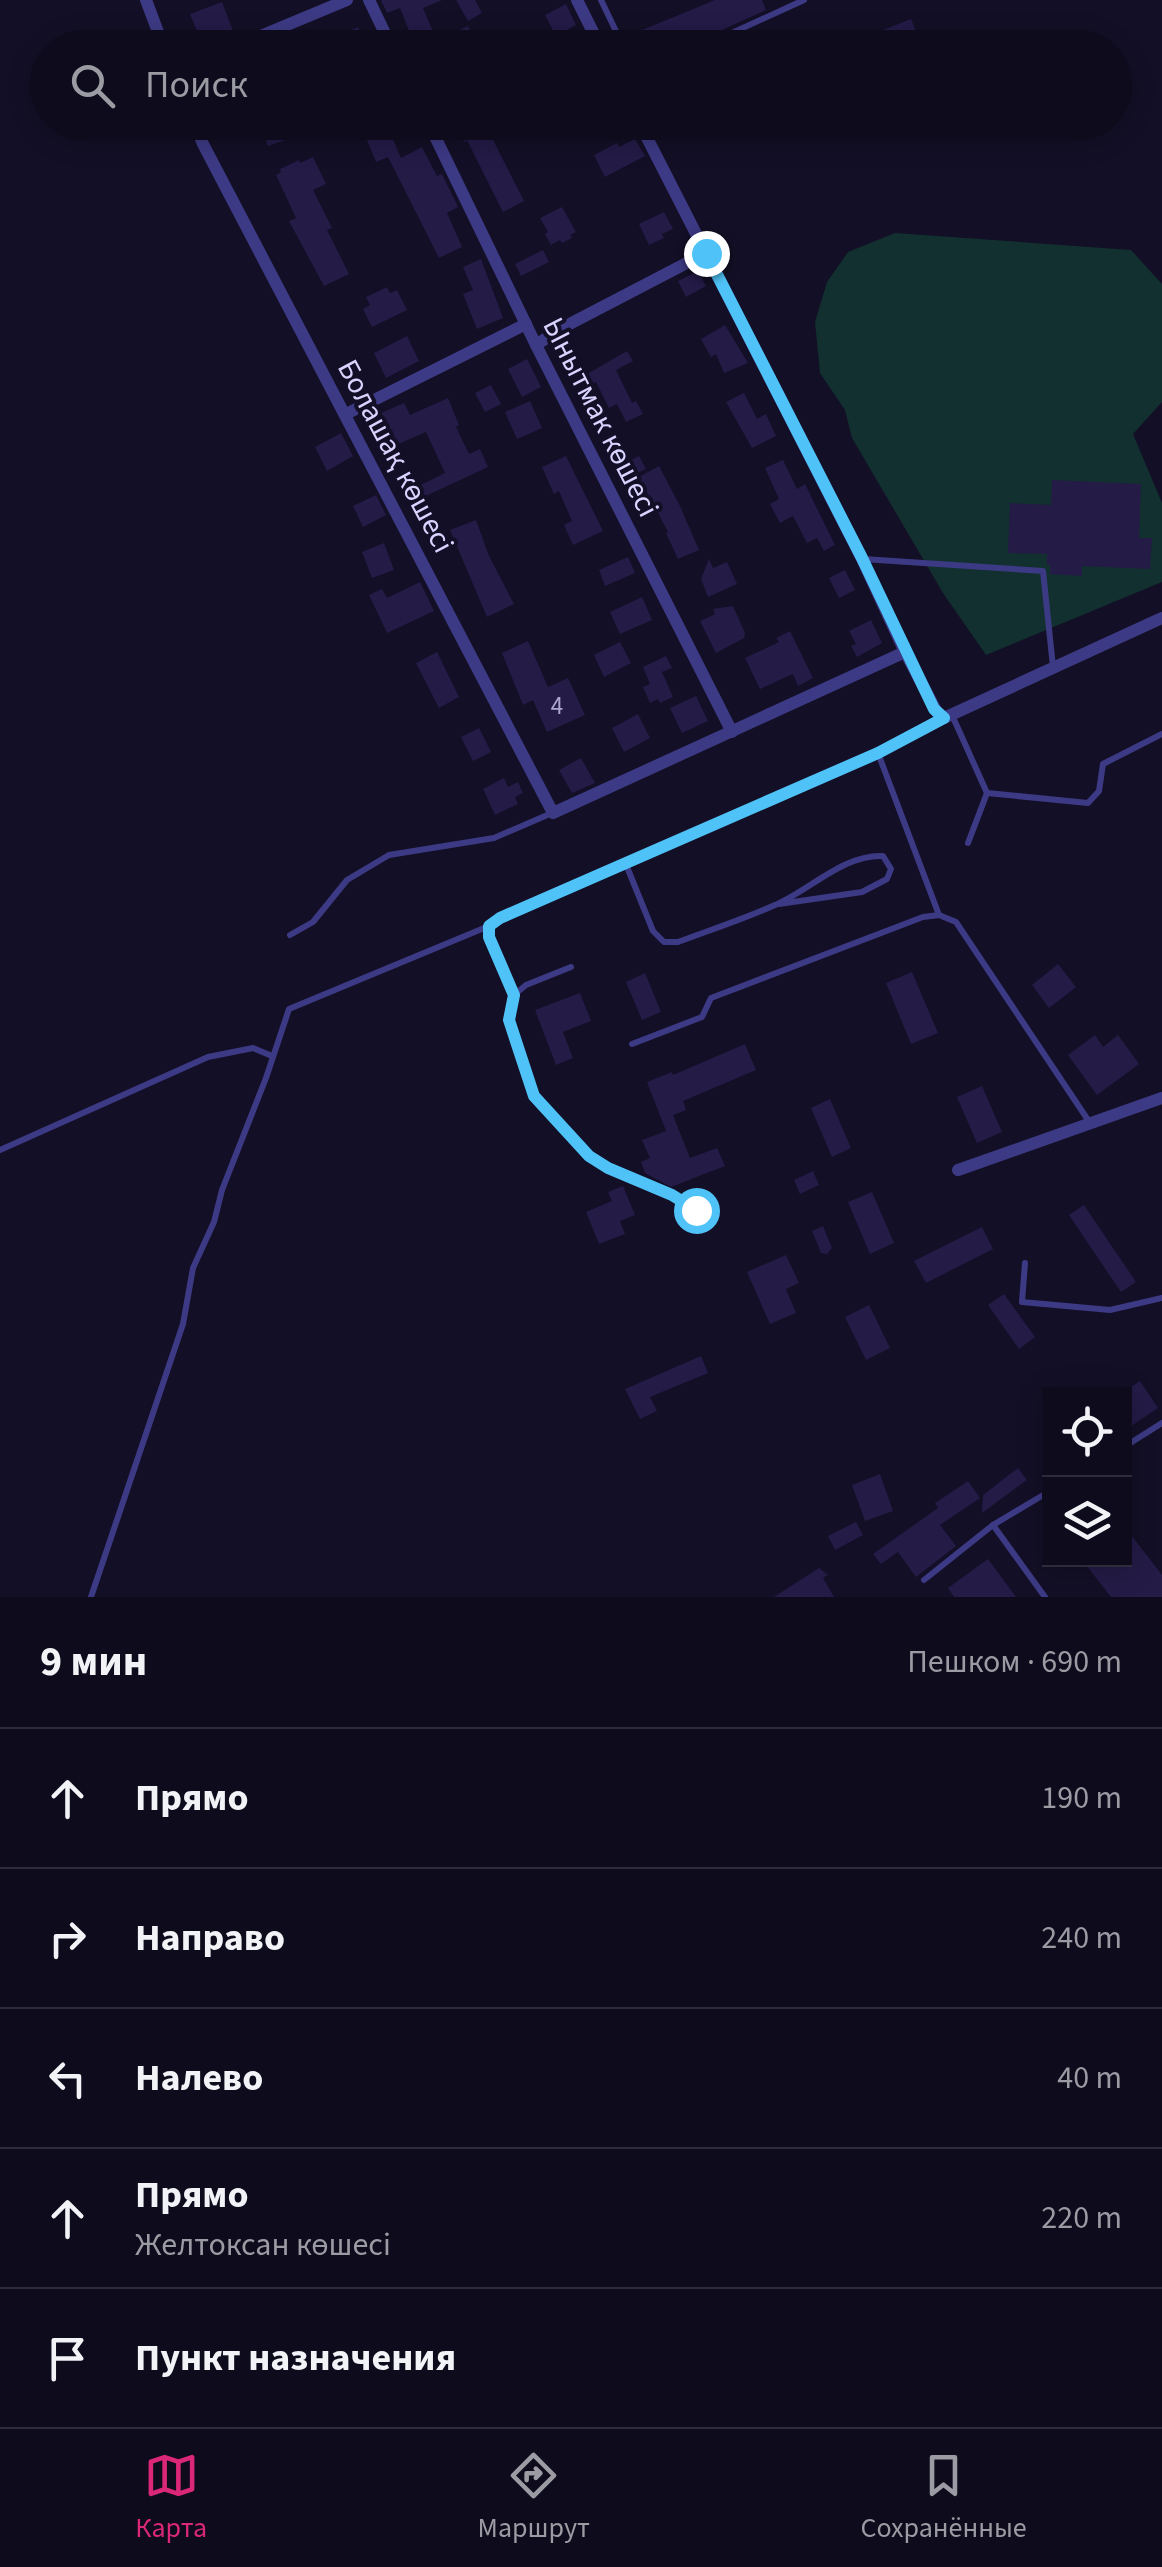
<!DOCTYPE html>
<html lang="ru">
<head>
<meta charset="utf-8">
<style>
  body { margin:0; font-family:"Source Sans 3",sans-serif; background:#171425; color:#f1f3f6 }
  .controls { position:absolute; right:30px; bottom:30px; display:grid; overflow:hidden; border-radius:0px; box-shadow:0 5px 25px #0003 }
  .controls button { width:90px; height:90px; display:grid; place-items:center; padding:0; border:0; border-bottom:2px solid #2e2b3b; background:#0e0b1c; color:#f1f3f6; font:50px sans-serif }
  .stop { position:absolute; width:30px; height:30px; margin:-22px; border:8px solid #4fc3f7; border-radius:50%; background:#fff }
  .stop.end { background:#4fc3f7; border-color:#fff; box-shadow:0 2px 10px #0008 }
  .list { margin:0; padding:0; list-style:none }
  h2 { display:flex; justify-content:space-between; align-items:center; height:130px; margin:0; padding:0 40px; font-size:42px }
  h2 small { font-size:32px; font-weight:400; color:#9b9ba3 }
  .list li { display:grid; grid-template-columns:65px 1fr auto; gap:30px; align-items:center; box-sizing:border-box; height:140px; padding:0 40px; border-top:2px solid #2e2b3b }
  .list b { display:block; font-size:38px; white-space:nowrap }
  .list p { margin:0; font-size:32px; white-space:nowrap; color:#9b9ba3 }
  .list em { font-size:32px; font-style:normal; color:#9b9ba3 }
  .icon { flex:none; width:55px; height:55px; fill:none; stroke:currentColor; stroke-width:2; stroke-linecap:round; stroke-linejoin:round }
  .map { position:relative; flex:none; width:1162px; height:1597px; overflow:hidden }
  .search { position:absolute; background:#0e0b1c; box-shadow:0 5px 25px #0003; left:30px; right:30px; top:30px; height:110px; display:flex; align-items:center; gap:25px; box-sizing:border-box; padding:0 35px; border-radius:55px; color:#9b9ba3; font-size:38px }
  .sheet { height:830px; background:#0e0b1c }
  nav { display:flex; justify-content:space-around; align-items:center; box-sizing:border-box; height:140px; border-top:2px solid #2e2b3b; background:#0e0b1c; font-size:28px; color:#9b9ba3 }
  nav a { display:grid; justify-items:center; gap:5px }
  nav .on { color:#db2777 }
  .map>svg:first-child { display:block }
</style>
</head>
<body>
<div class="map">
<svg width="1162" height="1597" viewBox="0 0 1162 1597">
  <rect width="100%" height="100%" fill="#130f26"/>
  <polygon fill="#12302f" points="895,233 1131,250 1162,284 1162,402 1133,434 1162,503 1162,582 986,655 943,593 852,438 845,410 820,373 815,322 827,282 848,252"/>
  <g fill="#241b47">
    <polygon points="381,0 442,0 423,8 437,41 468,26 476,44 468,48 416,48 400,8 387,13"/>
    <polygon points="456,0 475,0 482,13 468,21"/>
    <polygon points="715,0 762,0 766,10 682,48 641,48 635,33"/>
    <polygon points="222,2 235,36 219,48 190,48 185,36 197,31 190,14"/>
    <polygon points="566,4 576,25 556,36 545,15"/>
    <polygon points="911,19 923,48 884,48 878,32"/>
    <polygon points="358,27 367,48 342,48 337,36"/>
    <polygon points="259,122 285,122 291,138 268,146"/>
    <polygon points="455,122 504,122 488,130 524,201 503,212 467,140 464,142"/>
    <polygon points="832,122 850,122 854,133 839,139"/>
    <polygon points="386,123 401,158 422,147 437,176 442,174 458,207 447,213 462,247 439,258 388,157 376,162 364,133"/>
    <polygon points="635,139 645,156 605,177 594,155 617,143 619,147"/>
    <polygon points="313,157 326,184 313,190 332,228 327,230 349,274 324,286 289,221 296,218 276,175 281,172 280,169 299,160 300,163"/>
    <polygon points="562,207 576,232 570,235 572,238 562,243 560,240 551,245 545,234 548,232 540,218"/>
    <polygon points="664,212 673,229 662,234 664,238 649,245 639,224"/>
    <polygon points="543,250 549,262 521,276 515,264"/>
    <polygon points="481,259 503,318 477,329 463,294 473,290 463,267"/>
    <polygon points="698,271 706,286 686,297 678,281"/>
    <polygon points="387,287 390,293 397,290 407,310 372,327 363,309 370,305 366,297"/>
    <polygon points="725,325 748,363 724,373 716,354 711,357 701,339"/>
    <polygon points="407,336 419,361 386,378 374,353"/>
    <polygon points="627,351 633,361 616,370 632,403 636,401 643,414 626,422 617,404 609,408 596,382 587,387 582,377"/>
    <polygon points="527,359 541,387 522,397 508,369"/>
    <polygon points="491,385 501,404 485,412 475,393"/>
    <polygon points="744,393 757,419 766,414 776,436 752,448 726,402"/>
    <polygon points="448,398 459,425 456,427 469,454 480,449 488,467 413,502 408,491 445,473 426,432 396,445 381,413 404,403 410,415"/>
    <polygon points="530,401 542,428 517,439 505,412"/>
    <polygon points="341,433 353,456 327,471 315,447"/>
    <polygon points="566,456 603,531 573,545 564,525 572,521 559,491 554,494 542,467"/>
    <polygon points="639,456 646,469 629,477 623,464"/>
    <polygon points="783,460 797,489 805,484 835,545 824,551 817,538 807,543 793,516 780,523 770,504 779,499 765,468"/>
    <polygon points="659,466 680,506 699,550 678,559 666,533 668,532 639,477"/>
    <polygon points="1052,480 1141,484 1139,538 1152,538 1150,569 1082,566 1082,576 1050,574 1050,565 1047,565 1047,554 1008,553 1010,503 1051,505"/>
    <polygon points="376,495 386,515 363,527 353,506"/>
    <polygon points="476,520 489,556 514,604 487,617 450,530"/>
    <polygon points="384,543 394,570 372,578 362,552"/>
    <polygon points="628,557 635,573 605,586 599,570"/>
    <polygon points="709,559 713,568 727,562 737,584 708,597 701,579"/>
    <polygon points="845,570 855,590 839,598 829,578"/>
    <polygon points="420,582 434,611 387,633 369,595 382,589 387,598"/>
    <polygon points="642,597 652,620 620,634 610,612"/>
    <polygon points="733,606 745,633 744,638 716,653 700,621 715,614 713,609"/>
    <polygon points="871,620 882,643 857,657 851,646 856,644 849,631"/>
    <polygon points="790,631 813,678 798,686 793,674 760,689 745,658 779,642 776,638"/>
    <polygon points="528,641 548,687 568,678 585,715 547,732 533,700 523,705 502,653"/>
    <polygon points="620,642 631,663 604,677 594,655"/>
    <polygon points="437,652 459,697 439,708 416,663"/>
    <polygon points="666,656 672,668 662,672 673,697 660,703 658,699 650,703 643,687 650,684 643,667"/>
    <polygon points="696,696 708,721 682,733 670,708"/>
    <polygon points="638,714 650,738 624,752 612,728"/>
    <polygon points="479,728 491,752 473,761 461,737"/>
    <polygon points="581,758 595,783 572,793 559,770"/>
    <polygon points="504,778 508,787 518,782 523,793 515,797 518,804 495,815 483,789"/>
    <polygon points="1058,964 1076,987 1049,1008 1032,985"/>
    <polygon points="912,972 938,1033 911,1044 886,983"/>
    <polygon points="645,973 661,1012 642,1020 626,982"/>
    <polygon points="580,993 591,1021 563,1032 573,1058 556,1065 535,1010"/>
    <polygon points="1095,1035 1103,1047 1118,1035 1139,1064 1097,1095 1068,1055"/>
    <polygon points="745,1044 756,1070 683,1101 686,1110 673,1115 690,1158 717,1148 725,1166 671,1187 645,1173 641,1162 650,1158 642,1140 666,1131 647,1082 672,1072 673,1075"/>
    <polygon points="982,1086 1002,1132 977,1143 957,1097"/>
    <polygon points="830,1099 851,1148 832,1157 811,1108"/>
    <polygon points="813,1171 819,1185 800,1194 794,1180"/>
    <polygon points="623,1186 635,1215 620,1221 625,1234 599,1244 586,1212 612,1201 608,1192"/>
    <polygon points="872,1192 894,1243 870,1254 848,1202"/>
    <polygon points="1084,1205 1136,1282 1121,1292 1069,1215"/>
    <polygon points="823,1226 832,1248 827,1254 821,1253 812,1231"/>
    <polygon points="982,1227 993,1249 926,1283 914,1261"/>
    <polygon points="786,1255 799,1283 786,1289 796,1313 770,1324 747,1272"/>
    <polygon points="1004,1294 1035,1337 1019,1349 988,1305"/>
    <polygon points="869,1305 890,1348 866,1360 845,1317"/>
    <polygon points="701,1356 708,1373 650,1397 657,1411 640,1419 625,1389"/>
    <polygon points="1140,1381 1158,1408 1124,1431 1124,1392"/>
    <polygon points="1018,1468 1027,1480 982,1513 983,1495"/>
    <polygon points="880,1474 893,1511 865,1521 852,1485"/>
    <polygon points="968,1481 980,1498 940,1525 956,1546 916,1577 898,1552 881,1564 873,1554 938,1508 935,1503"/>
    <polygon points="856,1522 863,1535 835,1550 828,1536"/>
    <polygon points="1124,1526 1162,1575 1162,1597 1111,1597 1082,1560 1124,1560"/>
    <polygon points="988,1559 1016,1597 954,1597 948,1588"/>
    <polygon points="819,1568 828,1575 823,1578 834,1597 774,1597"/>
  </g>
  <g fill="none" stroke-linecap="round" stroke-linejoin="round">
    <g stroke="#3d3a85" stroke-width="6">
      <polyline points="601,0 624,48"/>
      <polyline points="699,48 804,0"/>
      <polyline points="863,559 1043,571 1053,667"/>
      <polyline points="952,715 987,793 1088,803 1099,791 1103,764 1162,734"/>
      <polyline points="878,753 939,915"/>
      <polyline points="968,843 987,793"/>
      <path d="M 625,862 L 653,931 L 664,942 L 678,942 C 710,930 744,919 775,905 C 810,890 844,854 883,856 L 891,869 L 887,879 L 862,892 L 779,904"/>
      <polyline points="290,935 313,922 347,880 389,855 494,838 552,813"/>
      <polyline points="571,967 526,985 514,995 509,1020 534,1096 589,1156 608,1167 672,1195 695,1210 702,1225"/>
      <polyline points="514,995 489,937 489,926 500,918 878,753 943,718"/>
      <polyline points="632,1044 702,1017 711,998 923,917 939,915 956,922 1090,1123"/>
      <polyline points="0,1150 208,1057 253,1048 272,1056"/>
      <polyline points="1025,1263 1022,1302 1110,1310 1162,1298"/>
      <polyline points="1124,1447 1162,1423"/>
      <polyline points="993,1525 1045,1597"/>
      <polyline points="924,1580 993,1525 1050,1491"/>
      <polyline points="91,1597 183,1324 193,1268 214,1222 222,1190 266,1078 289,1009 489,926"/>
    </g>
    <g stroke="#3d3a85" stroke-width="12">
      <polyline points="146,0 164,48"/>
      <polyline points="369,0 392,48"/>
      <polyline points="577,0 601,48"/>
      <polyline points="232,48 347,0"/>
      <polyline points="194,122 203,144 553,813 905,652"/>
      <polyline points="428,122 536,345 732,732"/>
      <polyline points="639,122 862,559 905,652 938,714 944,718 1162,618"/>
      <polyline points="536,345 560,329 706,253"/>
      <polyline points="346,414 526,324"/>
      <polyline points="958,1170 1162,1098"/>
    </g>
  </g>
  <g fill="none" stroke-linecap="round" stroke-linejoin="round">
    <polyline stroke="#4fc3f7" stroke-width="12" points="696,1210 672,1195 608,1168 589,1156 534,1096 509,1020 514,995 489,937 489,926 500,918 878,753 944,718 934,709 862,558 706,253"/>
  </g>
  <g text-anchor="middle" stroke-width="8" stroke-linejoin="round" paint-order="stroke">
    <g font-size="25" fill="#aca6d1">
      <text x="557" y="714">4</text>
    </g>
    <g font-size="30" fill="#d9d4ff" stroke="#130f26">
      <text transform="translate(601 417) rotate(63)" y="10">Ынытмак көшесі</text>
      <text transform="translate(396 456) rotate(62)" y="10">Болашақ көшесі</text>
    </g>
  </g>
</svg>
<div class="controls">
<button><svg class="icon" aria-label="locate" viewBox="0 0 24 24"><circle cx="12" cy="12" r="6"/><path d="M12 2v4M12 18v4M2 12h4M18 12h4"/></svg></button>
<button><svg class="icon" aria-label="layers" viewBox="0 0 24 24"><path d="M12 4l9 5-9 5-9-5zM3 14l9 5 9-5"/></svg></button>
</div>
<div class="stop" style="left:696px;top:1210px"></div>
<div class="stop end" style="left:706px;top:253px"></div>
<div class="search"><svg class="icon" aria-label="search" viewBox="0 0 24 24"><circle cx="10" cy="10" r="6"/><path d="M15 15l6 6"/></svg>Поиск</div>
</div>
<section class="sheet">
<h2>9 мин<small>Пешком · 690 m</small></h2>
<ul class="list">
<li><svg class="icon" aria-label="ahead" viewBox="0 0 24 24"><path d="M12 20V5M6 11l6-6 6 6"/></svg><div><b>Прямо</b></div><em>190 m</em></li>
<li><svg class="icon" aria-label="right" viewBox="0 0 24 24"><path d="M7 20v-9h11M14 6l5 5-5 5"/></svg><div><b>Направо</b></div><em>240 m</em></li>
<li><svg class="icon" aria-label="left" viewBox="0 0 24 24"><path d="M17 20v-9H6M10 6l-5 5 5 5"/></svg><div><b>Налево</b></div><em>40 m</em></li>
<li><svg class="icon" aria-label="ahead" viewBox="0 0 24 24"><path d="M12 20V5M6 11l6-6 6 6"/></svg><div><b>Прямо</b><p>Желтоксан көшесі</p></div><em>220 m</em></li>
<li><svg class="icon" aria-label="arrive" viewBox="0 0 24 24"><path d="M6 21V4h12l-3 4 3 4H6"/></svg><div><b>Пункт назначения</b></div></li>
</ul>
</section>
<nav>
<a class="on"><svg class="icon" aria-label="map" viewBox="0 0 24 24"><path d="M3 6l6-2 6 2 6-2v14l-6 2-6-2-6 2zM9 4v14M15 6v14"/></svg>Карта</a>
<a><svg class="icon" aria-label="directions" viewBox="0 0 24 24"><path d="M12 3l9 9-9 9-9-9zM9 14v-3h6M13 9l2 2-2 2"/></svg>Маршрут</a>
<a><svg class="icon" aria-label="saved" viewBox="0 0 24 24"><path d="M7 4h10v16l-5-4-5 4z"/></svg>Сохранённые</a>
</nav>
</body>
</html>
